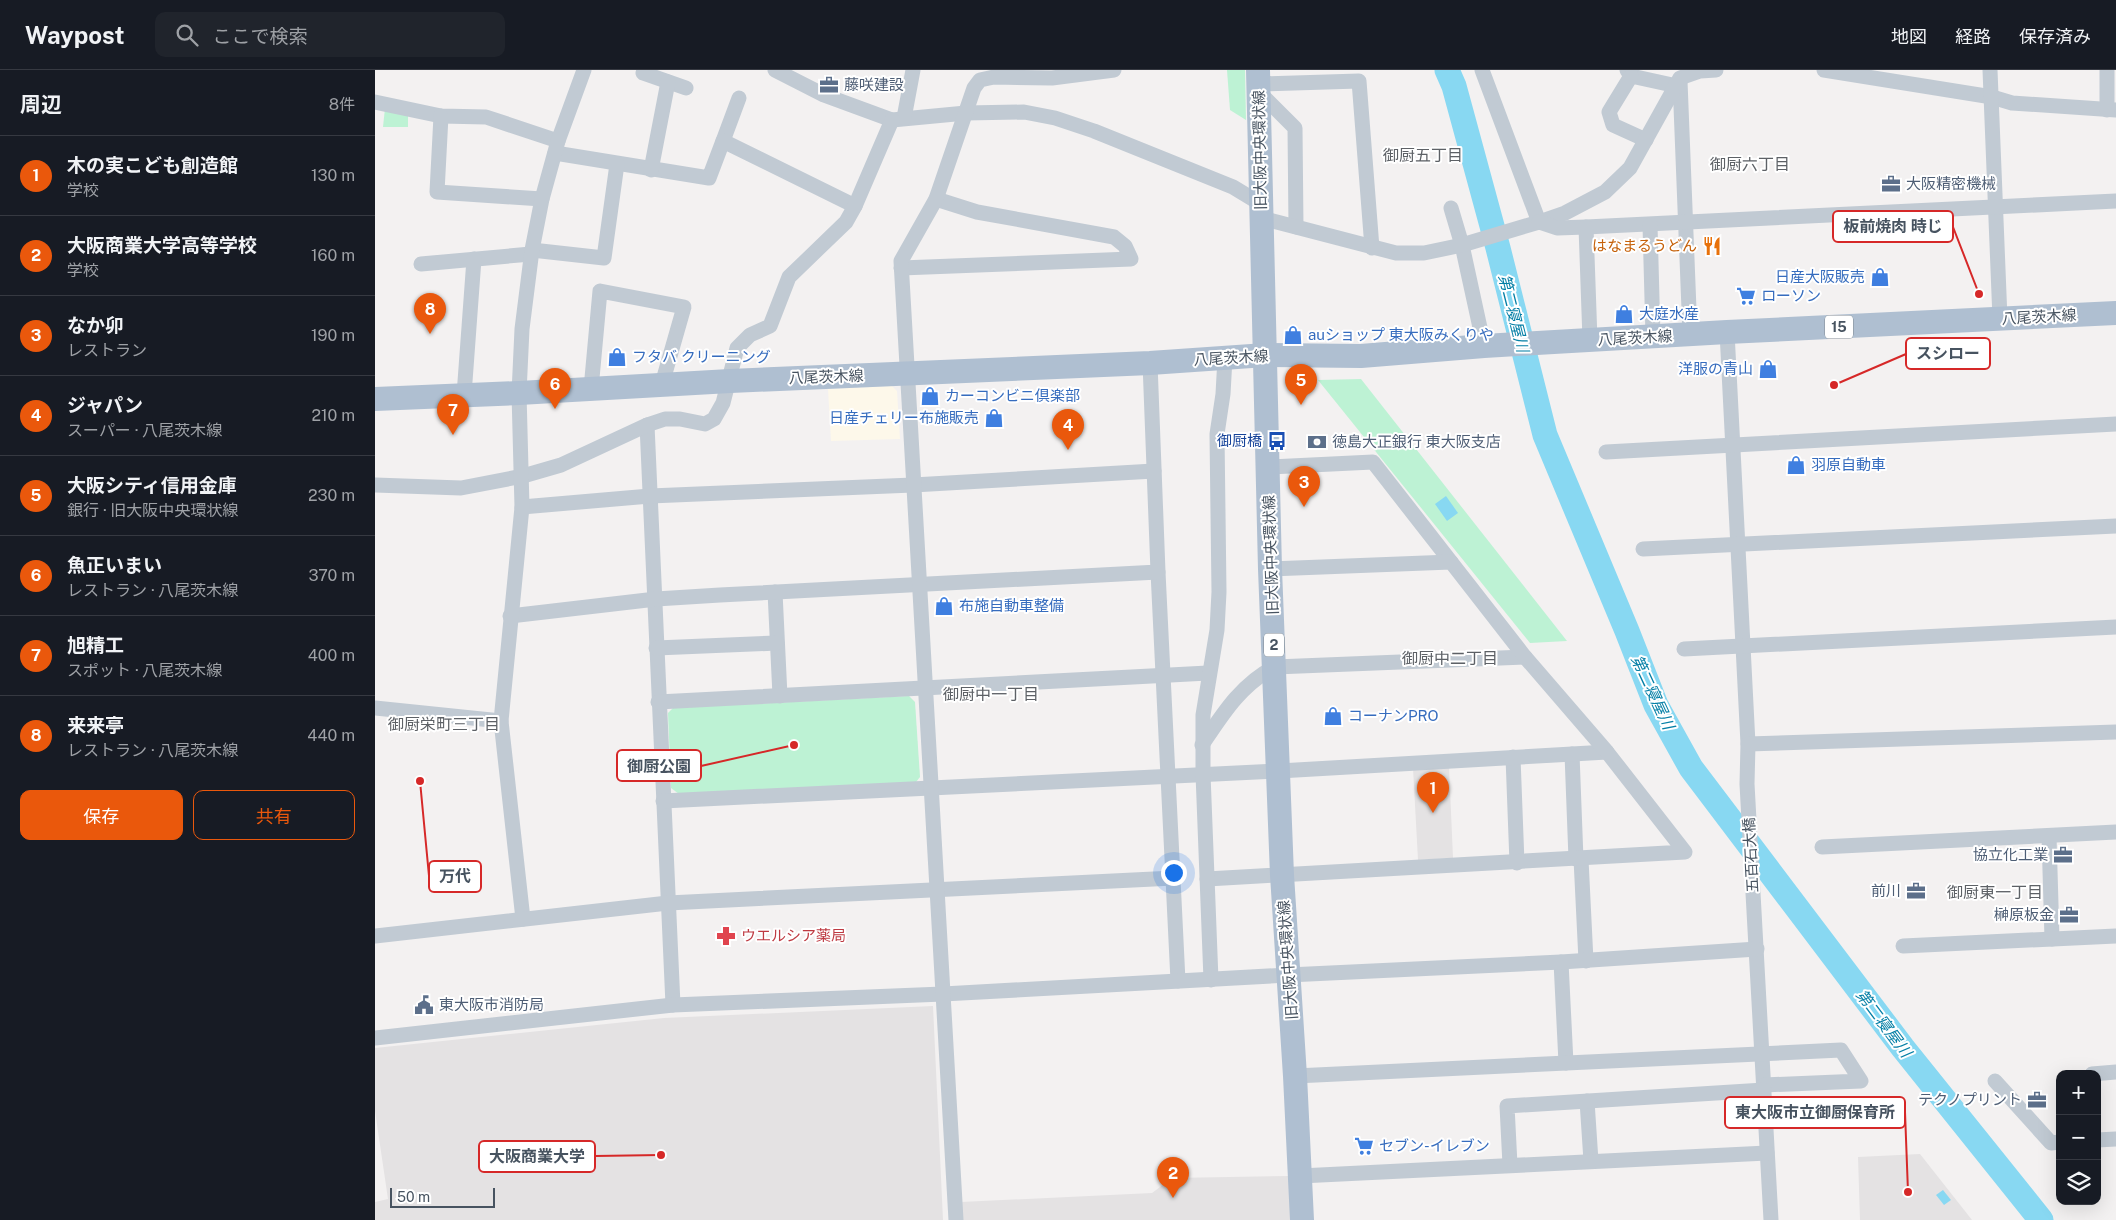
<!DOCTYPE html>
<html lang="ja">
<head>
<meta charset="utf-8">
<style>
  body { margin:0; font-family:"Public Sans","Noto Sans JP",sans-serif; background:#20242c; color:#f1f3f6 }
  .controls { position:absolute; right:15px; bottom:15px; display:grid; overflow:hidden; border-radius:10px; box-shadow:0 5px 20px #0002 }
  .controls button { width:45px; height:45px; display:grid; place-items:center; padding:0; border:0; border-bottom:1px solid #363941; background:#171b24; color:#f1f3f6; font:25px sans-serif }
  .scale { position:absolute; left:15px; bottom:12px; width:105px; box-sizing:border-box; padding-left:5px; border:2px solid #475360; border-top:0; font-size:14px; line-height:18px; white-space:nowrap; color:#475360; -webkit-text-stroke:4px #fff; paint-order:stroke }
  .you { position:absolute; left:798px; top:802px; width:18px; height:18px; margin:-12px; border:4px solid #fff; border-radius:50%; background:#1a73e8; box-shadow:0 0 0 8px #1a73e833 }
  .badge { display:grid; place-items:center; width:32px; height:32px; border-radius:50%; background:#ea580c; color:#fff; font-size:16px; font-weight:700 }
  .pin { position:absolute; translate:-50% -41px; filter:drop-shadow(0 1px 2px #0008) }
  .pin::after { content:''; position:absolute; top:26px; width:18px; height:15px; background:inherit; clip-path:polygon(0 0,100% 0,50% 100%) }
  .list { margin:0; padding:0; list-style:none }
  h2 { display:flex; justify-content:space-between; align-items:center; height:65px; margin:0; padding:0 20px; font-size:21px }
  h2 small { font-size:16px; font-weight:400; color:#9ea1a6 }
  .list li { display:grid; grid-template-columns:32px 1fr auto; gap:15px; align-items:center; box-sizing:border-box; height:80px; padding:0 20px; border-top:1px solid #363941 }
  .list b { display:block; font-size:19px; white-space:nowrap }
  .list p { margin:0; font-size:16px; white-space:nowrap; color:#9ea1a6 }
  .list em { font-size:16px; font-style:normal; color:#9ea1a6 }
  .actions { display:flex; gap:10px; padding:15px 20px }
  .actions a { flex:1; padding:11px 0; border:1px solid #ea580c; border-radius:10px; text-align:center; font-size:18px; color:#ea580c }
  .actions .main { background:#ea580c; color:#fff }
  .icon { flex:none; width:28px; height:28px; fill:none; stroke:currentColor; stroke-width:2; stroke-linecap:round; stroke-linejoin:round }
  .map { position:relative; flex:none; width:1741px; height:1150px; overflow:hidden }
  header { display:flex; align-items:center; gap:30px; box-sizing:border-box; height:70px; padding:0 25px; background:#171b24; border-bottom:1px solid #363941 }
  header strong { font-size:24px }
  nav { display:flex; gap:28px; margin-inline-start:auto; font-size:18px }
  .search { width:350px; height:45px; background:#20242c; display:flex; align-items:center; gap:12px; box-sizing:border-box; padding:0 18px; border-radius:10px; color:#9ea1a6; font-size:19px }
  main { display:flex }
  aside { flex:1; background:#171b24 }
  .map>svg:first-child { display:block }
</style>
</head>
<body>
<header>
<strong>Waypost</strong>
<div class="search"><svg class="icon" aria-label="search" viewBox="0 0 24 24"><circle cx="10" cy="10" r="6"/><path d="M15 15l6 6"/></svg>ここで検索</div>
<nav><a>地図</a><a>経路</a><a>保存済み</a></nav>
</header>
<main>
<aside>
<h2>周辺<small>8件</small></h2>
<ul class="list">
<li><span class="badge">1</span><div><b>木の実こども創造館</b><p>学校</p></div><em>130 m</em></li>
<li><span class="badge">2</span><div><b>大阪商業大学高等学校</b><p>学校</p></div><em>160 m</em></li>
<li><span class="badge">3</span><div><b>なか卯</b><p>レストラン</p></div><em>190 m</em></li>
<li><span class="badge">4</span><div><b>ジャパン</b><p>スーパー · 八尾茨木線</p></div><em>210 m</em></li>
<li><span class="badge">5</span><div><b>大阪シティ信用金庫</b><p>銀行 · 旧大阪中央環状線</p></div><em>230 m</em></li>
<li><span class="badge">6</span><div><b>魚正いまい</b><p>レストラン · 八尾茨木線</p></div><em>370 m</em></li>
<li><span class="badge">7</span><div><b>旭精工</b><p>スポット · 八尾茨木線</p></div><em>400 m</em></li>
<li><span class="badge">8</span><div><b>来来亭</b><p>レストラン · 八尾茨木線</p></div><em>440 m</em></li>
</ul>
<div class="actions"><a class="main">保存</a><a>共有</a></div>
</aside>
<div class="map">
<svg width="1741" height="1150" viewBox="0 0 1741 1150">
  <rect width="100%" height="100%" fill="#f3f1f1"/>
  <polygon fill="#fdf8ea" points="517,316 522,321 525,369 456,371 453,319"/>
  <g fill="#e4e2e3">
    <polygon points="1074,696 1078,788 1043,790 1038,698"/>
    <polygon points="558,936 568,1150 0,1150 0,1132 13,1129 0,1041 0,978 289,948"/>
    <polygon points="1545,1084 1597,1150 1485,1150 1483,1087"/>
    <polygon points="914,1106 916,1150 587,1150 586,1132 777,1123 797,1108"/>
  </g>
  <g fill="#bdf2d4">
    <polygon points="852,0 870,0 871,50 855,40"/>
    <polygon points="10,38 33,42 33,57 8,57"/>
    <polygon points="986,309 1192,571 1155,573 943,310"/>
    <polygon points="534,626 540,632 545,707 541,712 304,724 296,718 293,643 298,638"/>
  </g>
  <g fill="#88d8f2">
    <polygon points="1071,426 1083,443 1072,451 1060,434"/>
    <polygon points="1568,1120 1576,1130 1569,1135 1561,1125"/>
  </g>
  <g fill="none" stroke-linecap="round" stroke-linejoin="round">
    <polyline stroke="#88d8f2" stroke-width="25" points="1072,0 1079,16 1123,178 1170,365 1252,561 1281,635 1316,698 1528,978 1666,1150"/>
    <g stroke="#c1cad3" stroke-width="15">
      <polyline points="270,0 268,3 311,18"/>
      <polyline points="400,0 449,25 517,50 591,43 649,42 680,48 719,61 858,117 886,134"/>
      <polyline points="1107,0 1164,152"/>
      <polyline points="1252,0 1256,6 1302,16"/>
      <polyline points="1449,0 1617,27 1637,33 1741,40"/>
      <polyline points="1615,0 1625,249"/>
      <polyline points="1256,6 1234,42 1238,55 1271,70"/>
      <polyline points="1305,11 1315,265"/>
      <polyline points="883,14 984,11 997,178"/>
      <polyline points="884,22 920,58 921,157"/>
      <polyline points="0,32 66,46 111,47 183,71"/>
      <polyline points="1732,40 1732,0"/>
      <polyline points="66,46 62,122 167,129"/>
      <polyline points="529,48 538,0"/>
      <polyline points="348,71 364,28"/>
      <polyline points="180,83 334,108 348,71 480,136"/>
      <polyline points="276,100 293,12"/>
      <polyline points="1076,138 1087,175 1109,276"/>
      <polyline points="886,148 1021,183 1049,183 1087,175 1164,152 1190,143 1230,122 1255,98 1305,8 1325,1 1341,0"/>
      <polyline points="1164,152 1182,158 1211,157 1741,131"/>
      <polyline points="1275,155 1278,266"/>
      <polyline points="1211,157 1215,270"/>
      <polyline points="157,180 229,188 242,94"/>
      <polyline points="46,194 156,184"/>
      <polyline points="526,198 756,189 750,176 739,167 602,142 561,129"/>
      <polyline points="1352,262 1373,674 1372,714 1396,1150"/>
      <polyline points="216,319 225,221 309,237 287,314"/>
      <polyline points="89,325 99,189"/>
      <polyline points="272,355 298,935"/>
      <polyline points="1231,382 1741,354"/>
      <polyline points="893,397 998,392 1076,492"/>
      <polyline points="0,415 86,418 148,406 186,395 272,355 290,349 305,349 330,354 339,349 348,333 362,278 375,265 395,256 414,207 471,152 480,136 517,50"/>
      <polyline points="147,437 275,426 538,415 779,401"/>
      <polyline points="1268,479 1741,456"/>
      <polyline points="783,502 803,911"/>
      <polyline points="400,522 405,626"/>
      <polyline points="135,546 281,529 345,525 783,502 775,293"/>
      <polyline points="281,578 402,573"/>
      <polyline points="1309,579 1741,557"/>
      <polyline points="283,632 833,603"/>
      <polyline points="0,638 126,651"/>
      <polyline points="1373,674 1741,662"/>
      <path d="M 827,675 C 847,645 866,614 900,597 L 1150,587"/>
      <polyline points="1197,684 1201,789"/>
      <polyline points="1138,687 1142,793"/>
      <polyline points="288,731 904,701 1232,682"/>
      <polyline points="1674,766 1677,869"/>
      <polyline points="1447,777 1741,762"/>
      <polyline points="1206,789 1211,891"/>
      <polyline points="832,809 1310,782 1232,682 1150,587 1076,492 895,499"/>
      <polyline points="148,849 126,651 147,437 144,323 147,259 157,180 167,129 183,71 209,0"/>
      <polyline points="0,866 293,833 799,808"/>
      <polyline points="1528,876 1741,866"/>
      <polyline points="1186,892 1191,993"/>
      <polyline points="836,910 828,704 828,645 842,560 844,522 842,364 848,324 850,288"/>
      <polyline points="0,968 298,935 568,924 913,905 1186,892 1382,879"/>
      <polyline points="1717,1004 1741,1002"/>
      <polyline points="920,1006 1466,980 1486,1011 1389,1015"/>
      <polyline points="1620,1011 1676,1073 1685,1072"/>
      <polyline points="1212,1031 1216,1091"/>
      <polyline points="1722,1070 1741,1069"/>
      <polyline points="1135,1095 1132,1036 1389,1020"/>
      <polyline points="925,1106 1392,1083"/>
      <polyline points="581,1150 526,191 561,129 599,18 605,10 619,7 677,8 739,0"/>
    </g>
    <g stroke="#afbfd1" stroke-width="24">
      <polyline points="883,0 895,499 907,805 920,1006 927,1150"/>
      <polyline points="0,329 144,323 355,311 775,293 891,285 986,286 1109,276 1352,262 1741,243"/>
    </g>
  </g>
  <defs>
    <g id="office-bare" transform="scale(1.5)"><path d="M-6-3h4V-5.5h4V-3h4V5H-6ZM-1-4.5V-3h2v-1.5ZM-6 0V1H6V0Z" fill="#5c6f8a" stroke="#fff" stroke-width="2.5" paint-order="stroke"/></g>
    <g id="restaurant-bare" transform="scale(1.5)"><path d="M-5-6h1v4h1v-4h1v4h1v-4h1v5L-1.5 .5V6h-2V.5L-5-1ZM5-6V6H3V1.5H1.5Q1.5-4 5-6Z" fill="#e8710a" stroke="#fff" stroke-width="2.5" paint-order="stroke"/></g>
    <g id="shop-bare" transform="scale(1.5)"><path d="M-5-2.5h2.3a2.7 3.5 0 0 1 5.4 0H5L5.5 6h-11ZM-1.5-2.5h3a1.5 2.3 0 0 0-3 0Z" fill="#3f7fe0" stroke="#fff" stroke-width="2.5" paint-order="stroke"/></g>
    <g id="supermarket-bare" transform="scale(1.5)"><path d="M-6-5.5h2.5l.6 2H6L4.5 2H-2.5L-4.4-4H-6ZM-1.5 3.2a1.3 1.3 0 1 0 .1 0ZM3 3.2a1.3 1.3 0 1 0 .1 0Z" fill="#3f7fe0" stroke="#fff" stroke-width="2.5" paint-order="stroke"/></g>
    <g id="bus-bare" transform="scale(1.5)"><path d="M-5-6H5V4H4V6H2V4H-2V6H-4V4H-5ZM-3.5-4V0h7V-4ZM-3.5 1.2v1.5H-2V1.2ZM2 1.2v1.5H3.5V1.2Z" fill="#1a4fb4" stroke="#fff" stroke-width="2.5" paint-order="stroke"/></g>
    <g id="bank-bare" transform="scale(1.5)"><path d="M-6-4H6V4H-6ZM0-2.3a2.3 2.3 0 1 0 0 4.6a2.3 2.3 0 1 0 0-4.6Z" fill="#5c6f8a" stroke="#fff" stroke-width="2.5" paint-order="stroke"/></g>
    <g id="pharmacy-bare" transform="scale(1.5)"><path d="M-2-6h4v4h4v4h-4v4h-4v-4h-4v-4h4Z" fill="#e0444e" stroke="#fff" stroke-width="2.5" paint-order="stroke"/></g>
    <g id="civic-bare" transform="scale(1.5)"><path d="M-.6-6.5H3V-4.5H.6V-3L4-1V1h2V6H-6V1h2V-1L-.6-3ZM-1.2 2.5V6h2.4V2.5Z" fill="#5c6f8a" stroke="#fff" stroke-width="2.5" paint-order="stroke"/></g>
  </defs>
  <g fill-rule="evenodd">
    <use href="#office-bare" x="454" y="15"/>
    <use href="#office-bare" x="1516" y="114"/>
    <use href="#restaurant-bare" x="1337" y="176"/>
    <use href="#shop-bare" x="1505" y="207"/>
    <use href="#supermarket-bare" x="1371" y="226"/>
    <use href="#shop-bare" x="1249" y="244"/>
    <use href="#shop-bare" x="918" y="265"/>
    <use href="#shop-bare" x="242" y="287"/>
    <use href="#shop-bare" x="1393" y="299"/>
    <use href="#shop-bare" x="555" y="326"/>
    <use href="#shop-bare" x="619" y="348"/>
    <use href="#bus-bare" x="902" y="371"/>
    <use href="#bank-bare" x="942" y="372"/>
    <use href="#shop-bare" x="1421" y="395"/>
    <use href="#shop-bare" x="569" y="536"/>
    <use href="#shop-bare" x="958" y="646"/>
    <use href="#office-bare" x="1688" y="785"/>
    <use href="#office-bare" x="1541" y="821"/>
    <use href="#office-bare" x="1694" y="845"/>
    <use href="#pharmacy-bare" x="351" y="866"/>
    <use href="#civic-bare" x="49" y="935"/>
    <use href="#office-bare" x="1662" y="1030"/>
    <use href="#supermarket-bare" x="989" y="1076"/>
  </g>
  <g text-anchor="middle" stroke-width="4" stroke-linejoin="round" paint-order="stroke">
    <g fill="#fff" stroke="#7e8790" stroke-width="1">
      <rect x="1450" y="245.5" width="28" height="23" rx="4"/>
      <rect x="889" y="563.5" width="20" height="23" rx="4"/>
    </g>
    <g font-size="14" font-weight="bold" fill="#475360">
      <text x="1464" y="262">15</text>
      <text x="899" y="580">2</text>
    </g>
    <g font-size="15" fill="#4e5e75" stroke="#fff" text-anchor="start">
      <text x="469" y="20">藤咲建設</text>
      <text x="1531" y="119">大阪精密機械</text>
      <text x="957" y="377">徳島大正銀行 東大阪支店</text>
      <text x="1673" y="790" text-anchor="end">協立化工業</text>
      <text x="1526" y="826" text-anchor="end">前川</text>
      <text x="1679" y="850" text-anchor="end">榊原板金</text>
      <text x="64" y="940">東大阪市消防局</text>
      <text x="1647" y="1035" text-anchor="end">テクノプリント</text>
    </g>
    <g font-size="15" fill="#475360" stroke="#fff">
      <text transform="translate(885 80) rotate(-91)" y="5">旧大阪中央環状線</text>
      <text transform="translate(1664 247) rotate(-3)" y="5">八尾茨木線</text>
      <text transform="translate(1260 268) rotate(-3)" y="5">八尾茨木線</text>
      <text transform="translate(856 288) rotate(-3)" y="5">八尾茨木線</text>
      <text transform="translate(451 307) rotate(-2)" y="5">八尾茨木線</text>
      <text transform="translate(896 485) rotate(-92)" y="5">旧大阪中央環状線</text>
      <text transform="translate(1376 785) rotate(-93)" y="5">五百石大橋</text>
      <text transform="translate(913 890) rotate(-94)" y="5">旧大阪中央環状線</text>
    </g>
    <g font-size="15" fill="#c56008" stroke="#fff" text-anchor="end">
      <text x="1322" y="181">はなまるうどん</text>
    </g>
    <g font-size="15" fill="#366cbe" stroke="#fff" text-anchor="start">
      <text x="1490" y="212" text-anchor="end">日産大阪販売</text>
      <text x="1386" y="231">ローソン</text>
      <text x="1264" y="249">大庭水産</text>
      <text x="933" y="270">auショップ 東大阪みくりや</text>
      <text x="257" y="292">フタバ クリーニング</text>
      <text x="1378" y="304" text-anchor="end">洋服の青山</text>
      <text x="570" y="331">カーコンビニ倶楽部</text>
      <text x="604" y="353" text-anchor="end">日産チェリー布施販売</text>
      <text x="1436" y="400">羽原自動車</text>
      <text x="584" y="541">布施自動車整備</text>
      <text x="973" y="651">コーナンPRO</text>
      <text x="1004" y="1081">セブン-イレブン</text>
    </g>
    <g font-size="15" fill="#164399" stroke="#fff" text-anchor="end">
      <text x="887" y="376">御厨橋</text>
    </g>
    <g font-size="15" fill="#be3a42" stroke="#fff" text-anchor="start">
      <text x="366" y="871">ウエルシア薬局</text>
    </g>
    <g font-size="16" fill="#5d6166" stroke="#fff">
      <text x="1048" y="91">御厨五丁目</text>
      <text x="1375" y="100">御厨六丁目</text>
      <text x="1075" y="594">御厨中二丁目</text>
      <text x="616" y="630">御厨中一丁目</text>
      <text x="69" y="660">御厨栄町三丁目</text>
      <text x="1620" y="828">御厨東一丁目</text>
    </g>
    <g font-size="16" font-style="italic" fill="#047fa6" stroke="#fff">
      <text transform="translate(1139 243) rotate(76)" y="6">第二寝屋川</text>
      <text transform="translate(1278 622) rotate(65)" y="6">第二寝屋川</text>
      <text transform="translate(1509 953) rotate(53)" y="6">第二寝屋川</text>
    </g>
  </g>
  <path fill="none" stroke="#d62828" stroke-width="2" d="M1604 224L1578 157M1459 315L1531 284M419 675L326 696M45 711L54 806M1533 1122L1530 1042M286 1085L220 1086"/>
  <g fill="#d62828" stroke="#fff" stroke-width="2">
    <circle cx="1604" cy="224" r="5"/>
    <circle cx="1459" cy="315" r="5"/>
    <circle cx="419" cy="675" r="5"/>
    <circle cx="45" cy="711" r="5"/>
    <circle cx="1533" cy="1122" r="5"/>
    <circle cx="286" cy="1085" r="5"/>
  </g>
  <g fill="#fff" stroke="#d62828" stroke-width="2">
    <rect x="1458" y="141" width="120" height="31" rx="5"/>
    <rect x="1531" y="268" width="84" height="31" rx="5"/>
    <rect x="242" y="680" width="84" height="31" rx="5"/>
    <rect x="54" y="791" width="52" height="31" rx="5"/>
    <rect x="1350" y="1027" width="180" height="31" rx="5"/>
    <rect x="104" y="1071" width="116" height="31" rx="5"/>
  </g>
  <g font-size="16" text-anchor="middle" font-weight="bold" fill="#475360">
    <text x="1518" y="162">板前焼肉 時じ</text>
    <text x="1573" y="289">スシロー</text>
    <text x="284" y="702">御厨公園</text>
    <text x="80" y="812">万代</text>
    <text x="1440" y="1048">東大阪市立御厨保育所</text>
    <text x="162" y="1092">大阪商業大学</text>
  </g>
</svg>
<div class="controls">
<button>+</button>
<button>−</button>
<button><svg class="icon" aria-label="layers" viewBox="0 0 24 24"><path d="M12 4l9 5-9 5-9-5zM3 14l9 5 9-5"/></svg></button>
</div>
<div class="scale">50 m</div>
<div class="you"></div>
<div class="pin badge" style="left:1058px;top:743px">1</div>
<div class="pin badge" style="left:798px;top:1128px">2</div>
<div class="pin badge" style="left:929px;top:437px">3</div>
<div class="pin badge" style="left:693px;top:380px">4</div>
<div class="pin badge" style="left:926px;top:335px">5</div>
<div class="pin badge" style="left:180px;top:339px">6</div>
<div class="pin badge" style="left:78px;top:365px">7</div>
<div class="pin badge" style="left:55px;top:264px">8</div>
</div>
</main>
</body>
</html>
